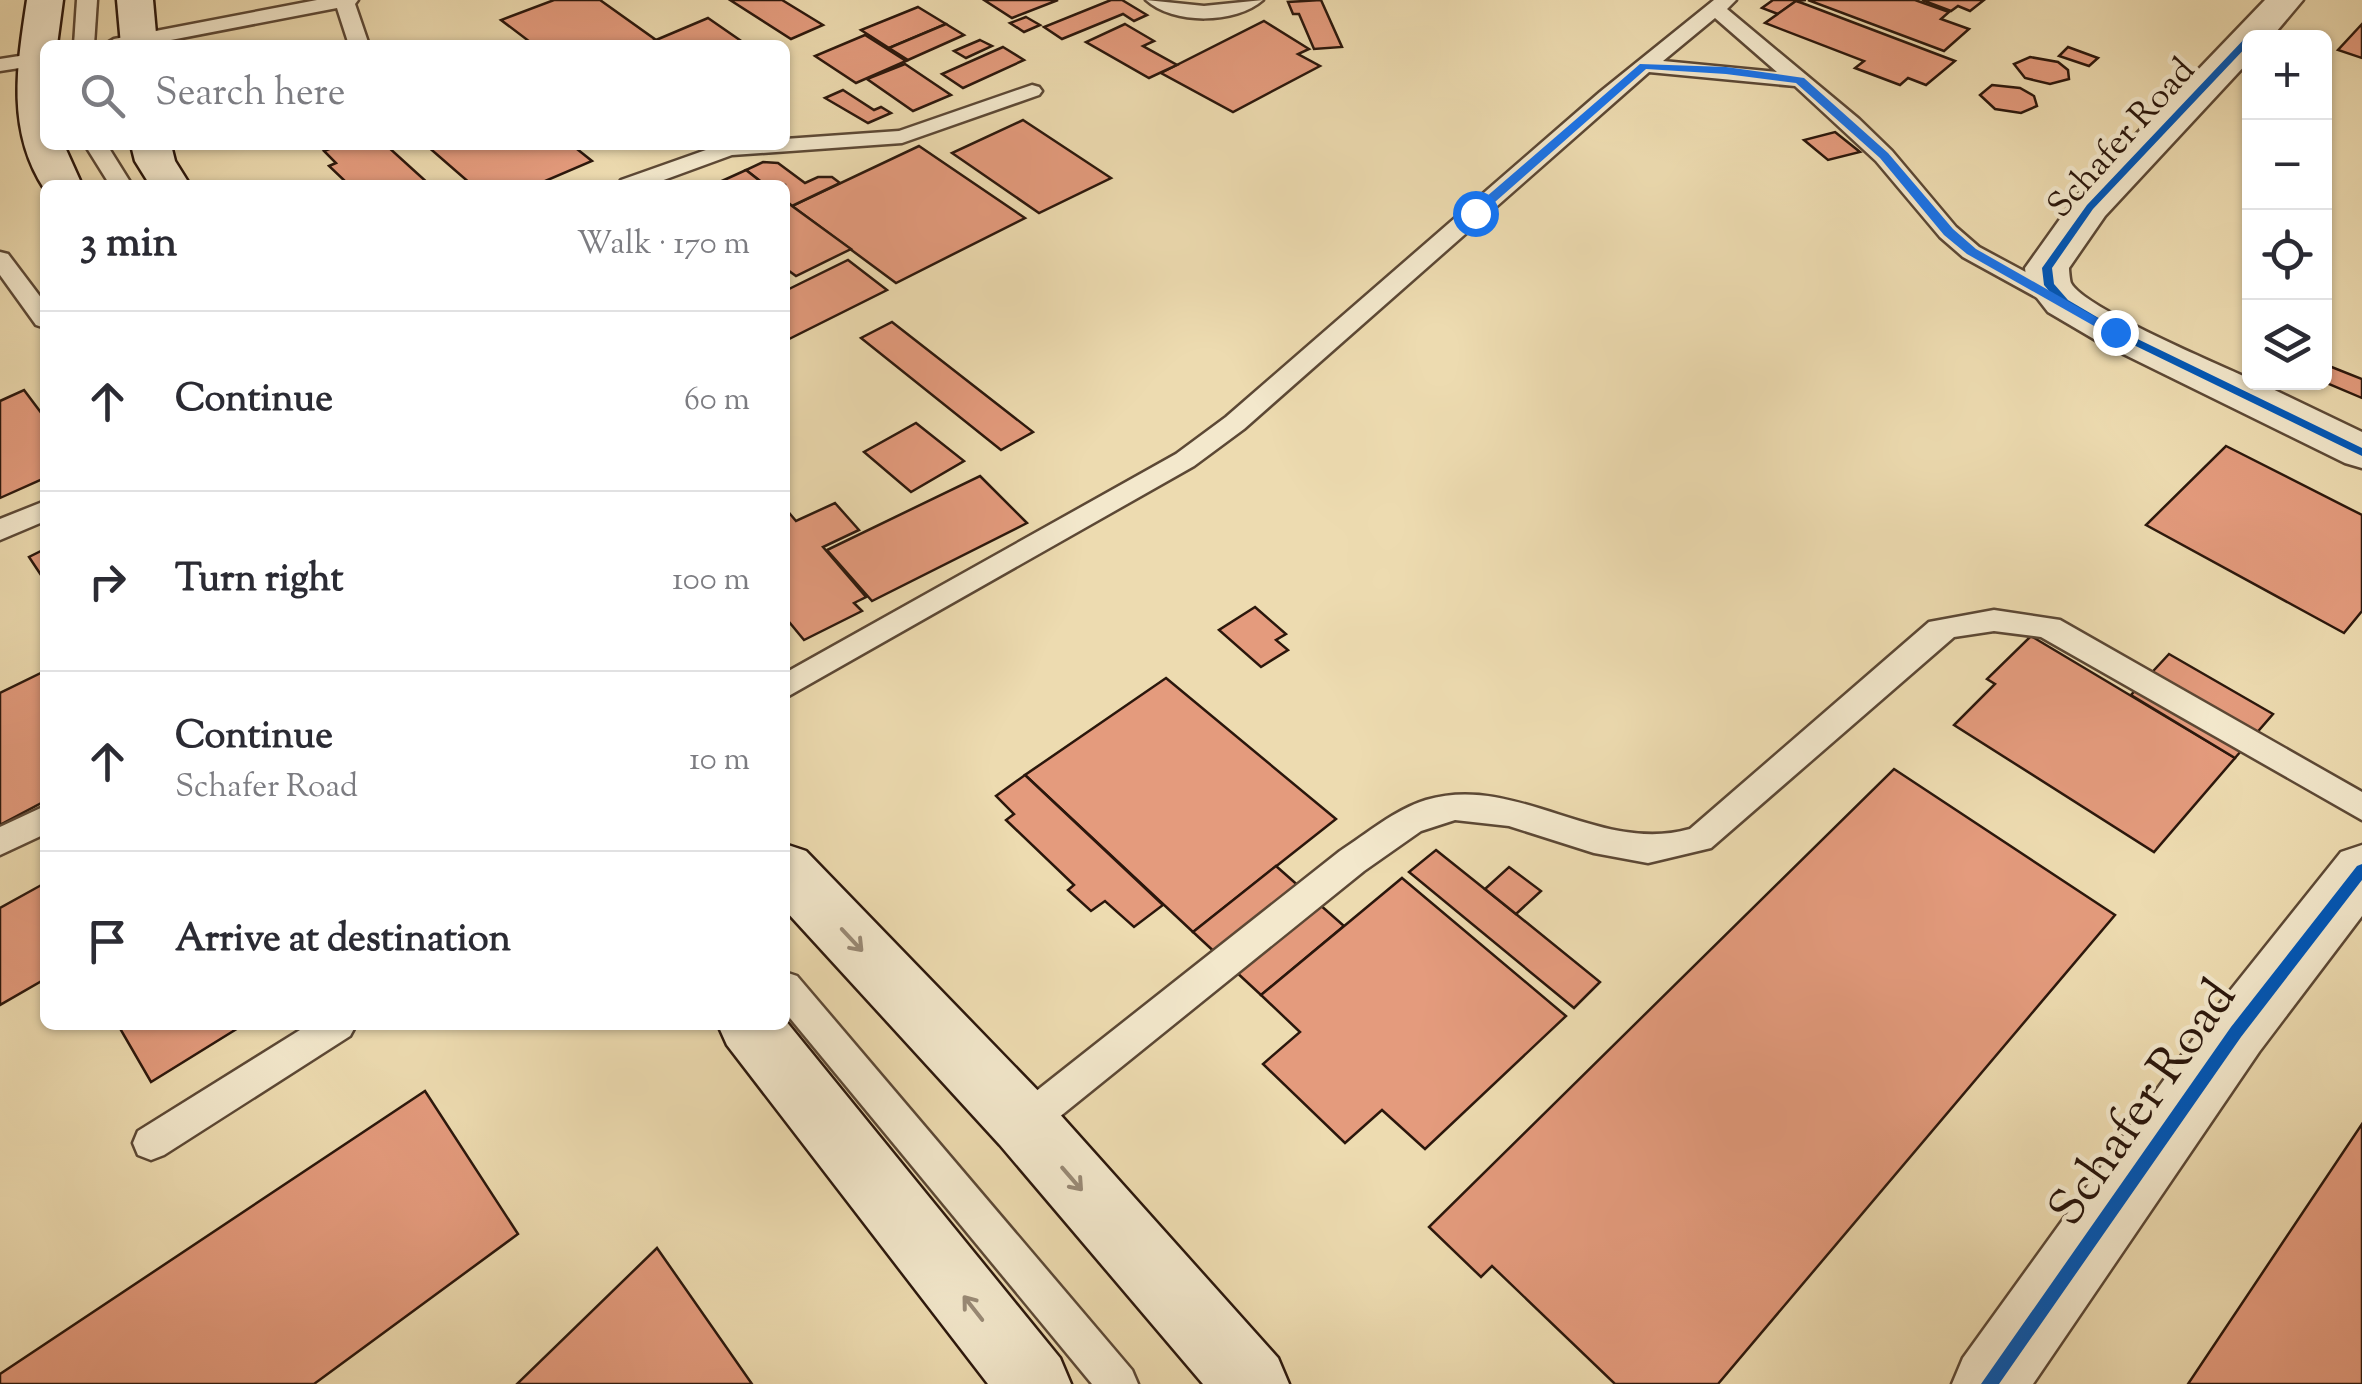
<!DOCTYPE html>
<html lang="en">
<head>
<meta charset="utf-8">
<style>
  body { margin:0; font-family:"Sorts Mill Goudy",serif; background:#f7f7f7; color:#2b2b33 }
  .controls { position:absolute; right:30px; top:30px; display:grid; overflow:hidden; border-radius:15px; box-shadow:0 2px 8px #0004 }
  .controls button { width:90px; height:90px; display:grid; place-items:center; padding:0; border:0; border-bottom:2px solid #e1e1e2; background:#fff; color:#2b2b33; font:50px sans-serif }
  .stop { position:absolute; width:30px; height:30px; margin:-22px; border:8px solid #1a73e8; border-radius:50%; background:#fff }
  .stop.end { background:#1a73e8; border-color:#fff; box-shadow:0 2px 10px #0008 }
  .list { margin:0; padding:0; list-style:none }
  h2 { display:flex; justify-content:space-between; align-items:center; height:130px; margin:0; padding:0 40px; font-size:42px }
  h2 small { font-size:32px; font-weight:400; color:#7c7c81 }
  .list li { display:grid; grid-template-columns:65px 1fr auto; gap:30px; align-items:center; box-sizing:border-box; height:180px; padding:0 40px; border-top:2px solid #e1e1e2 }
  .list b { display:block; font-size:38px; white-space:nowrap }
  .list p { margin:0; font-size:32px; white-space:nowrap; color:#7c7c81 }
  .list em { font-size:32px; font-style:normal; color:#7c7c81 }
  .icon { flex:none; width:55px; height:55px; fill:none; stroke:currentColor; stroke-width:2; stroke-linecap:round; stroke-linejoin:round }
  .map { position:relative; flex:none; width:2362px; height:1384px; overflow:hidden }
  .search { position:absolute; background:#fff; box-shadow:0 2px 8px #0004; left:40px; top:40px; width:750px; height:110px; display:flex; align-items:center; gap:25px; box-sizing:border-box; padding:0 35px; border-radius:15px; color:#7c7c81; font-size:38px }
  .panel { position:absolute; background:#fff; box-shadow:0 2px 8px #0004; left:40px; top:180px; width:750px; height:850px; border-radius:15px }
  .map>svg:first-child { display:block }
</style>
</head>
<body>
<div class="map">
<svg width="2362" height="1384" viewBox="0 0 2362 1384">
  <rect width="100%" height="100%" fill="#eddbb0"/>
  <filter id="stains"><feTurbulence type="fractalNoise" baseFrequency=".002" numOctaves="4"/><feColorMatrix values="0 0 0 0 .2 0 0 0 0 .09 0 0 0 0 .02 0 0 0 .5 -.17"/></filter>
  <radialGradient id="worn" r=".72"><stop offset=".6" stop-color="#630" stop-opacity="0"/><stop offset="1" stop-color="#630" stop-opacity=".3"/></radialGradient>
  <g fill="#e49b7d" stroke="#2b170c" stroke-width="2.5">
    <polygon points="554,0 600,0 656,40 642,45 534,45 501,20"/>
    <polygon points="730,0 782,0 823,25 791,39"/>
    <polygon points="984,0 1058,0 1012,18"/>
    <polygon points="1111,0 1122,0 1147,15 1134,21 1123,14 1062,39 1044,27"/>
    <polygon points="1321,0 1342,47 1314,49 1299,14 1293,14 1288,2"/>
    <polygon points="1773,0 1806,0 1796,1 1778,14 1762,8"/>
    <polygon points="1808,0 1915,0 1949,12 1941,19 1969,29 1944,51"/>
    <polygon points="1922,0 1984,0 1970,11 1958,6 1951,11"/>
    <polygon points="1796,1 1802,3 1955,61 1926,85 1908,78 1900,85 1855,68 1864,61 1765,23"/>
    <polygon points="918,7 946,24 889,48 861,30"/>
    <polygon points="1026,17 1040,25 1024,32 1010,23"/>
    <polygon points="708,18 747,45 642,45 656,40"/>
    <polygon points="1264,21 1309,49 1298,54 1320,66 1233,112 1161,73"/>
    <polygon points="946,24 964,35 908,60 889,48"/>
    <polygon points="1125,24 1154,41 1143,46 1177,65 1149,78 1086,42"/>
    <polygon points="2362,24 2362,58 2338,50"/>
    <polygon points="865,35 906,61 856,83 815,56"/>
    <polygon points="980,40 992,46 966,58 954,51"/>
    <polygon points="1003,47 1024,60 963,88 942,74"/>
    <polygon points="2068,47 2098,58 2089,66 2059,56"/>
    <polygon points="2030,57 2058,62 2068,70 2069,79 2050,84 2025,78 2014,64"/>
    <polygon points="905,64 951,95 913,111 867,79"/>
    <polygon points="1992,85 2020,88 2034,96 2037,106 2021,113 1995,109 1980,95"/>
    <polygon points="843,90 874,110 881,107 891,113 868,123 825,98"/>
    <polygon points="1023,120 1111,178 1039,213 952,153"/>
    <polygon points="1835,132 1860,152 1828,160 1804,140"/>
    <polygon points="340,145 386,145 430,185 349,185 329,166 336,163 324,151"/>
    <polygon points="426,145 572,145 592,161 536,185 472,185"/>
    <polygon points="919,146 1025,218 896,283 792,206"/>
    <polygon points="763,162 778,163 805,183 818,177 832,177 840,183 792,206 785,200 785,185 765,185 746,170"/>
    <polygon points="746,170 765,185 713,185"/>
    <polygon points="785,200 792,206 851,249 796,276 785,268"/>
    <polygon points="848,260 887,290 785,341 785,291"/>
    <polygon points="892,322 1033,432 1001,450 861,338"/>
    <polygon points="2324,364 2362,379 2362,398 2324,382"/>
    <polygon points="24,390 45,418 45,478 0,498 0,401"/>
    <polygon points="916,423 964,461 911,492 864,452"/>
    <polygon points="2226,446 2362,515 2362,611 2344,633 2146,525"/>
    <polygon points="980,476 1027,523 872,601 827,550"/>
    <polygon points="835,503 859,530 823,547 866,597 854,603 862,611 804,640 785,617 785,508 796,521"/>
    <polygon points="45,549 45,581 29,557"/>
    <polygon points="1255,607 1286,634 1276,640 1288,650 1261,667 1219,630"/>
    <polygon points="2031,636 2235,758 2154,852 1954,725 1995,684 1987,679"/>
    <polygon points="2169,654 2273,714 2235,758 2131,695"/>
    <polygon points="45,671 45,801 0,825 0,693"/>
    <polygon points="1166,678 1336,819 1193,932 1025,775"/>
    <polygon points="1894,769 2115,915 1718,1384 1615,1384 1492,1266 1481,1277 1429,1227"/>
    <polygon points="1025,775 1163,905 1134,927 1105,901 1091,911 1068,890 1074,885 1006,820 1014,814 996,796"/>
    <polygon points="1436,850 1516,914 1600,982 1574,1008 1409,872"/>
    <polygon points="1276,866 1344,926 1261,995 1193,932"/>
    <polygon points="1509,867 1541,891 1516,914 1485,889"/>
    <polygon points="1402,878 1566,1016 1425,1149 1382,1110 1345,1143 1263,1064 1300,1032 1261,995"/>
    <polygon points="45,883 45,979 0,1005 0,908"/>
    <polygon points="118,1025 243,1025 151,1082"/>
    <polygon points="425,1091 518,1234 314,1384 0,1384 0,1374"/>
    <polygon points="2362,1124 2362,1384 2188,1384"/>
    <polygon points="657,1248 752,1384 517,1384"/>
  </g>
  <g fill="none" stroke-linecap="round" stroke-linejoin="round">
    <g stroke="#5c4835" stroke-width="5">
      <g id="lane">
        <polygon points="77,0 97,0 94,45 74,45"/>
        <polygon points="317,0 358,0 355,4 369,45 349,45 337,8 145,45 104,45 114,39"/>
        <path d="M 1146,0 L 1204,6 L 1263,0 C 1236,24 1173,25 1146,0 Z"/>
        <path d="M 1714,0 L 1736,0 L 1727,9 L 1859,119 L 1892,151 L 1956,227 L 1979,247 L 2070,296 L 2073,301 L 2070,306 L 2052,306 L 1963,257 L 1940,237 L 1876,161 L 1795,86 L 1649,72 L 1244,429 L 1194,466 L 785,698 L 785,673 L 1176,454 L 1226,417 L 1600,92 ZM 1715,18 L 1777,72 L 1663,61 Z"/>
        <polygon points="45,52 45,64 0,71 0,59"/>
        <polygon points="1032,85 1039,87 1042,91 1039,95 902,143 732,155 650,185 618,185 621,180 720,145 785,145 785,139 899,131"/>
        <polygon points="85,145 107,145 132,185 110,185"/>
        <polygon points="0,252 8,254 45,303 45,328 36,325 0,275"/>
        <polygon points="45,501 45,521 0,540 0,519"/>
        <path d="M 1994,610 L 2060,620 L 2362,792 L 2362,820 L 2041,637 L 1994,631 L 1954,637 L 1711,848 L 1648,863 L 1594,853 L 1509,826 L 1455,820 L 1421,831 L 1364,871 L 1037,1135 L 1024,1140 L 1011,1135 L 1006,1123 L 1011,1111 L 1340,851 C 1368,833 1394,810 1426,800 C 1517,773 1599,855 1690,829 L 1929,622 Z"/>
        <polygon points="45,806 45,834 0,855 0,827"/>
        <polygon points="785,972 797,976 1132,1370 1138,1384 1092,1384 785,1012"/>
        <polygon points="308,1025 356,1025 350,1036 164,1155 151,1160 138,1155 133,1143 138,1131"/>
      </g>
    </g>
    <g stroke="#5c4835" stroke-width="5">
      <g id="street">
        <path d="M 2265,0 L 2303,0 L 2271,38 L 2250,38 L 2250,60 L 2105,216 L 2069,268 C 2069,271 2070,281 2071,283 C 2084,308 2218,364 2250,379 L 2250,382 L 2258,382 L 2362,432 L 2362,468 L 2345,463 L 2099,342 L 2048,312 L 2027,285 L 2025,268 L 2075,198 Z"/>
        <polygon points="2362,845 2362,916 2259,1052 2033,1384 1952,1384 1963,1358 2213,1012 2341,852"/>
      </g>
    </g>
    <g stroke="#2b170c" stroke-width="5">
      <g id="secondary">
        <path d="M 27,0 L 63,0 L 57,45 L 45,45 L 45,145 L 64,145 L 82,185 L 45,185 L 45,190 C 6,131 17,66 27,0 Z"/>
        <polygon points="117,0 153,0 157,45 121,45"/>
        <polygon points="131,145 171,145 175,161 190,185 150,185 135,161"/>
        <polygon points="785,844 806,851 1048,1101 1278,1358 1289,1384 1203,1384 1000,1145 785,910"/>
        <polygon points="785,1020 1060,1358 1071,1384 988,1384 727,1045 718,1025 785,1025"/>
      </g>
    </g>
    <use href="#lane" fill="#f3e8cc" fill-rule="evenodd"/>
    <use href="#street" fill="#f3e8cc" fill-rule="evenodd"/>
    <use href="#secondary" fill="#f3e8cc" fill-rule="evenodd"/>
    <g stroke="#f3e8cc" stroke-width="7">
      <g id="cycleway">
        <polygon points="2247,36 2254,38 2250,38 2250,43 2093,209 2052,268 2054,284 2068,300 2119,330 2362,448 2362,456 2111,334 2060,304 2044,285 2042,268 2087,205"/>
        <polygon points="2362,864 2362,880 2241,1037 1999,1384 1981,1384 2231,1027 2357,866"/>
      </g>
    </g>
    <use href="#cycleway" fill="#0057b8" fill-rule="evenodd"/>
  </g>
  <defs><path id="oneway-shaft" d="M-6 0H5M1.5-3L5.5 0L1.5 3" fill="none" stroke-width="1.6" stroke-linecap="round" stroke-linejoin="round" transform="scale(2.5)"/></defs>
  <g stroke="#998a76">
    <use href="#oneway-shaft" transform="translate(852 940) rotate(47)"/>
    <use href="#oneway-shaft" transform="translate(1072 1179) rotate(49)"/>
    <use href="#oneway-shaft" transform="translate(973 1308) rotate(-128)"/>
  </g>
  <polygon fill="#1a73e8" points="1640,64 1726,67 1804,78 1888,153 1953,229 1976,249 2122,332 2110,335 1967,254 1944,235 1880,158 1796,83 1726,74 1646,69 1479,216 1471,216 1471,210"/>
  <g text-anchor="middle" stroke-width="9" stroke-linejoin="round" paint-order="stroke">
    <g font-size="35" fill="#2b170c" stroke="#f3e8cc">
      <text transform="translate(2120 137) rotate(-48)" y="12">Schafer Road</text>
    </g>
    <g font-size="50" fill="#2b170c" stroke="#f3e8cc">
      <text transform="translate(2140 1101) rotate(-55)" y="18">Schafer Road</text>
    </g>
  </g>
  <rect width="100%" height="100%" filter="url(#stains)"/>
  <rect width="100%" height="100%" fill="url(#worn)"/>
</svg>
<div class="controls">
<button>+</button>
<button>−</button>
<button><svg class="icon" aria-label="locate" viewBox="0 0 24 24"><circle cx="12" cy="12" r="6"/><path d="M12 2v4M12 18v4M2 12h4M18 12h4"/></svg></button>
<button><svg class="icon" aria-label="layers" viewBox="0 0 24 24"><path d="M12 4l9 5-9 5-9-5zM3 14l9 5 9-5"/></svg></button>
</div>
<div class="stop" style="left:1475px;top:213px"></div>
<div class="stop end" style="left:2115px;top:332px"></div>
<div class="search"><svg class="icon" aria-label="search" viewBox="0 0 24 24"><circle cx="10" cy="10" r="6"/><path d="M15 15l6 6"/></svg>Search here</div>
<section class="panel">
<h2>3 min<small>Walk · 170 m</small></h2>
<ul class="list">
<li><svg class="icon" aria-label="ahead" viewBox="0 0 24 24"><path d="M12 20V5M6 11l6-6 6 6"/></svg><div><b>Continue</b></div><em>60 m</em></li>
<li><svg class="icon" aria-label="right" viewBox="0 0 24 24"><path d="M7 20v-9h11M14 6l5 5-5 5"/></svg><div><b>Turn right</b></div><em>100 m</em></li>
<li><svg class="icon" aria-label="ahead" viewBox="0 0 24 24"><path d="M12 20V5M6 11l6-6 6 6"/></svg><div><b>Continue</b><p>Schafer Road</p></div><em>10 m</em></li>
<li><svg class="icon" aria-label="arrive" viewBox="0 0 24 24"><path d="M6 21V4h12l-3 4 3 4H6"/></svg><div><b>Arrive at destination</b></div></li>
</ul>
</section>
</div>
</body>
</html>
